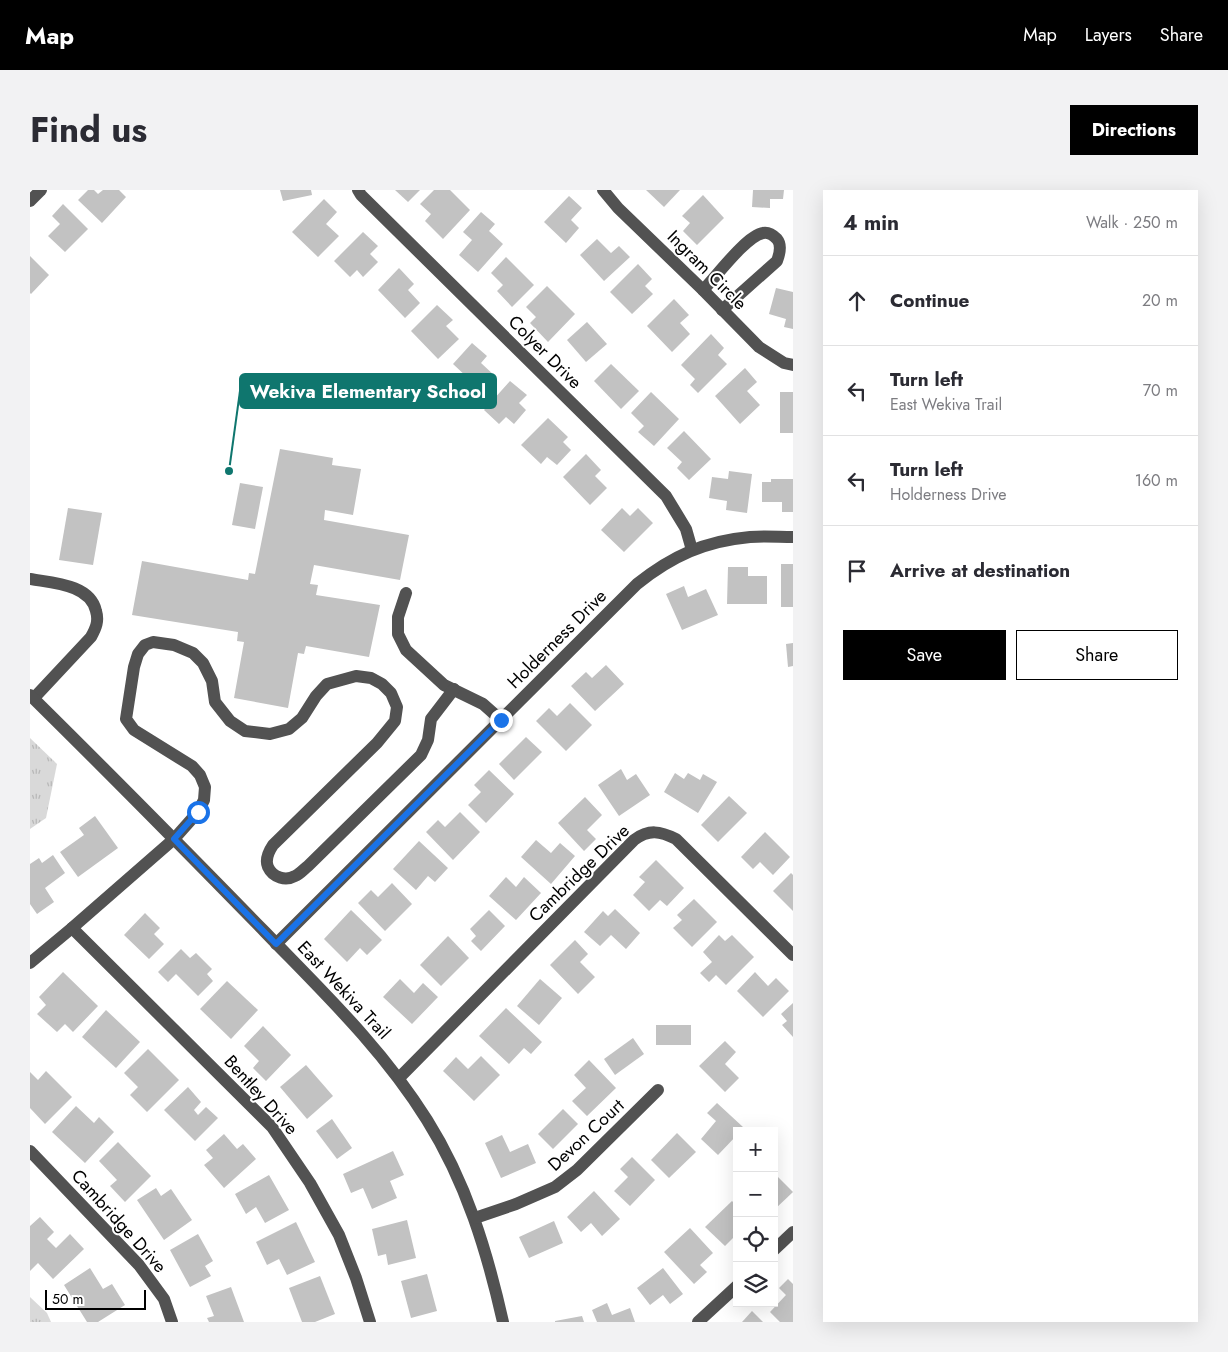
<!DOCTYPE html>
<html lang="en">
<head>
<meta charset="utf-8">
<style>
  body { margin:0; font-family:Jost,sans-serif; background:#f2f2f3; color:#2b2b33 }
  .controls { position:absolute; right:15px; bottom:15px; display:grid; overflow:hidden; border-radius:0px; box-shadow:0 5px 20px #0002 }
  .controls button { width:45px; height:45px; display:grid; place-items:center; padding:0; border:0; border-bottom:1px solid #e1e1e2; background:#fff; color:#2b2b33; font:25px sans-serif }
  .scale { position:absolute; left:15px; bottom:12px; width:101px; box-sizing:border-box; padding-left:5px; border:2px solid #000; border-top:0; font-size:14px; line-height:18px; white-space:nowrap; color:#000; -webkit-text-stroke:4px #fff; paint-order:stroke }
  .stop { position:absolute; width:15px; height:15px; margin:-11px; border:4px solid #1a73e8; border-radius:50%; background:#fff }
  .stop.end { background:#1a73e8; border-color:#fff; box-shadow:0 1px 5px #0008 }
  .list { margin:0; padding:0; list-style:none }
  h2 { display:flex; justify-content:space-between; align-items:center; height:65px; margin:0; padding:0 20px; font-size:21px }
  h2 small { font-size:16px; font-weight:400; color:#7c7c81 }
  .list li { display:grid; grid-template-columns:32px 1fr auto; gap:15px; align-items:center; box-sizing:border-box; height:90px; padding:0 20px; border-top:1px solid #e1e1e2 }
  .list b { display:block; font-size:19px; white-space:nowrap }
  .list p { margin:0; font-size:16px; white-space:nowrap; color:#7c7c81 }
  .list em { font-size:16px; font-style:normal; color:#7c7c81 }
  .actions { display:flex; gap:10px; padding:15px 20px }
  .actions a { flex:1; padding:11px 0; border:1px solid #000; border-radius:0px; text-align:center; font-size:18px; color:#000 }
  .actions .main { background:#000; color:#fff }
  .icon { flex:none; width:28px; height:28px; fill:none; stroke:currentColor; stroke-width:2; stroke-linecap:round; stroke-linejoin:round }
  .map { position:relative; flex:none; width:763px; height:1132px; overflow:hidden; border-radius:0px }
  header { display:flex; align-items:center; gap:30px; box-sizing:border-box; height:70px; padding:0 25px; background:#000; color:#fff }
  header strong { font-size:24px }
  nav { display:flex; gap:28px; margin-inline-start:auto; font-size:18px }
  .intro { display:flex; align-items:center; justify-content:space-between; box-sizing:border-box; height:120px; padding:0 30px }
  h1 { margin:0; font-size:35px }
  .button { padding:12px 22px; border-radius:0px; background:#000; color:#fff; font-size:18px; font-weight:700 }
  main { display:flex; gap:30px; padding:0 30px }
  aside { flex:1; background:#fff; border-radius:0px; box-shadow:0 5px 20px #0002 }
  .map>svg:first-child { display:block }
</style>
</head>
<body>
<header>
<strong>Map</strong>
<nav><a>Map</a><a>Layers</a><a>Share</a></nav>
</header>
<div class="intro"><h1>Find us</h1><a class="button">Directions</a></div>
<main>
<div class="map">
<svg width="763" height="1132" viewBox="0 0 763 1132">
  <defs>
    <pattern id="grass-tufts" width="24" height="20" patternUnits="userSpaceOnUse" patternTransform="scale(1.25)"><rect width="24" height="20" fill="#d9d9d9"/><path d="M3 7l-1-3M5 7V3M7 7l1-3M15 17l-1-3M17 17v-4M19 17l1-3" fill="none" stroke="#b8b8b8"/></pattern>
  </defs>
  <rect width="100%" height="100%" fill="#fff"/>
  <g fill="url(#grass-tufts)">
    <polygon points="0,548 27,574 16,628 0,639"/>
    <polygon points="0,1107 17,1123 21,1132 0,1132"/>
  </g>
  <g fill="#c2c2c2">
    <polygon points="58,0 64,0 68,4 73,0 89,0 96,7 72,33 48,10"/>
    <polygon points="250,0 281,0 282,5 253,11"/>
    <polygon points="365,0 390,0 378,12"/>
    <polygon points="404,0 420,0 440,20 413,49 395,31 401,24 390,14"/>
    <polygon points="616,0 650,0 634,17"/>
    <polygon points="723,0 754,0 753,9 740,9 740,18 722,17"/>
    <polygon points="673,5 694,28 667,55 653,41 660,33 652,26"/>
    <polygon points="539,6 552,18 541,30 549,38 536,53 514,32"/>
    <polygon points="294,9 307,22 296,34 309,46 288,67 262,42"/>
    <polygon points="33,14 58,39 35,62 18,46 30,34 22,26"/>
    <polygon points="451,22 465,34 459,41 473,54 448,82 429,65 442,50 433,42"/>
    <polygon points="333,42 348,56 340,64 348,72 333,87 327,80 320,87 304,71"/>
    <polygon points="567,49 581,63 589,56 600,67 574,91 550,65"/>
    <polygon points="0,66 19,85 1,104 0,103"/>
    <polygon points="476,67 504,95 482,117 467,101 473,95 461,83"/>
    <polygon points="608,74 622,89 615,96 623,104 602,124 580,102"/>
    <polygon points="369,78 384,94 378,100 390,113 375,128 348,100"/>
    <polygon points="517,96 545,124 518,152 500,133 506,127 496,117"/>
    <polygon points="746,98 763,102 763,139 754,137 756,129 739,124"/>
    <polygon points="644,109 659,125 650,133 660,144 642,162 617,136"/>
    <polygon points="407,115 423,130 416,136 429,149 408,169 381,141"/>
    <polygon points="557,132 577,154 556,172 537,150"/>
    <polygon points="681,144 694,158 688,165 697,174 668,203 660,195 665,189 651,175"/>
    <polygon points="442,153 457,166 451,173 465,186 452,201 423,174"/>
    <polygon points="581,174 609,201 591,219 564,191"/>
    <polygon points="715,178 727,192 717,201 730,215 710,234 685,206"/>
    <polygon points="480,191 497,205 489,213 496,220 484,234 476,227 469,234 454,220"/>
    <polygon points="621,202 649,229 624,256 608,242 614,236 601,223"/>
    <rect x="750" y="202" width="13" height="41"/>
    <polygon points="518,228 538,247 533,252 541,260 527,275 517,267 511,274 491,255"/>
    <polygon points="654,241 681,269 659,290 647,278 652,272 637,258"/>
    <polygon points="250,259 303,268 302,275 331,279 323,325 295,320 294,330 379,345 370,390 284,375 280,394 288,395 286,405 350,415 339,467 276,456 274,464 268,463 258,518 204,508 214,452 207,451 208,442 102,425 112,371 218,390 219,383 225,384"/>
    <polygon points="556,264 571,280 565,286 577,298 560,315 533,287"/>
    <polygon points="699,281 722,284 717,323 696,320 697,311 679,308 682,287 698,289"/>
    <polygon points="741,289 763,289 763,322 752,322 752,312 732,312 732,292 741,292"/>
    <polygon points="210,293 233,297 225,339 202,335"/>
    <polygon points="38,318 72,323 63,375 29,370"/>
    <polygon points="592,318 600,326 608,318 623,333 594,362 571,340"/>
    <rect x="751" y="374" width="12" height="43"/>
    <polygon points="698,377 718,377 718,386 737,386 737,414 697,414"/>
    <polygon points="654,396 658,407 676,399 688,425 652,440 636,404"/>
    <polygon points="763,453 763,476 758,477 756,454"/>
    <polygon points="576,475 594,494 565,521 541,496 556,482 562,488"/>
    <polygon points="540,513 562,535 536,561 506,531 519,518 527,526"/>
    <polygon points="496,547 512,562 484,590 469,574"/>
    <polygon points="591,579 597,590 606,584 620,605 589,626 568,595"/>
    <polygon points="459,580 484,604 456,633 438,615 451,602 444,595"/>
    <polygon points="645,583 654,589 658,583 670,590 673,584 687,592 668,623 634,602"/>
    <polygon points="699,606 717,623 688,652 671,635"/>
    <polygon points="555,607 572,625 557,640 566,649 554,661 528,633"/>
    <polygon points="430,622 450,642 423,670 396,642 408,630 415,637"/>
    <polygon points="65,626 88,658 48,687 30,662 54,645 49,638"/>
    <polygon points="735,642 760,667 743,685 730,672 723,679 711,667"/>
    <polygon points="506,650 521,663 530,653 545,666 521,694 491,667"/>
    <polygon points="389,651 418,678 405,692 398,686 386,700 363,679"/>
    <polygon points="23,665 35,683 15,698 24,712 7,724 0,714 0,674 9,668 12,673"/>
    <polygon points="626,670 654,698 637,716 630,710 619,721 603,705 615,692 609,687"/>
    <polygon points="761,683 763,685 763,721 743,701"/>
    <polygon points="476,687 486,697 494,687 511,703 486,730 459,706"/>
    <polygon points="362,693 382,714 355,741 328,713 341,700 348,707"/>
    <polygon points="664,709 687,732 662,757 643,738 652,730 647,725"/>
    <polygon points="585,719 610,743 596,759 581,745 570,756 554,742 573,721 578,726"/>
    <polygon points="321,720 352,750 337,765 330,758 317,772 294,749"/>
    <polygon points="459,720 475,736 451,761 441,751 446,746 440,739"/>
    <polygon points="115,723 130,738 124,744 134,754 119,769 94,745"/>
    <polygon points="689,745 695,751 702,745 724,767 696,795 686,785 679,792 670,783 682,772 673,762"/>
    <polygon points="418,746 439,768 411,796 390,775"/>
    <polygon points="545,750 558,764 550,772 565,787 548,804 520,775"/>
    <polygon points="151,759 160,768 166,763 182,779 177,784 183,791 168,806 146,784 138,792 128,782"/>
    <polygon points="33,782 68,816 43,842 35,834 27,842 7,824 16,815 9,807"/>
    <polygon points="725,782 738,796 746,788 759,801 733,827 707,801"/>
    <polygon points="370,789 384,803 393,793 408,807 382,834 353,807"/>
    <polygon points="510,789 532,808 509,835 487,816"/>
    <polygon points="197,791 228,820 201,849 170,819"/>
    <polygon points="763,813 763,847 752,835 757,831 751,824"/>
    <polygon points="476,818 512,852 501,864 494,858 479,874 449,846"/>
    <polygon points="76,820 110,852 86,878 52,847"/>
    <rect x="626" y="835" width="35" height="20"/>
    <polygon points="233,836 261,865 236,891 223,878 229,871 214,856"/>
    <polygon points="603,848 614,864 585,885 574,869"/>
    <polygon points="695,851 706,862 695,874 709,888 695,902 669,876"/>
    <polygon points="118,859 149,890 117,922 100,905 108,897 94,883"/>
    <polygon points="451,866 470,885 444,911 413,881 426,867 438,879"/>
    <polygon points="559,870 586,898 557,926 542,911 556,898 544,885"/>
    <polygon points="276,875 303,906 277,929 250,897"/>
    <polygon points="16,881 42,907 15,934 0,918 0,882 8,890"/>
    <polygon points="158,897 171,912 164,920 168,925 176,917 188,928 165,951 134,920"/>
    <polygon points="687,913 713,937 710,941 707,941 707,945 688,965 671,949 686,931 677,923"/>
    <polygon points="46,916 64,933 69,927 84,942 55,973 22,942"/>
    <polygon points="533,919 548,934 523,959 508,944"/>
    <polygon points="302,929 322,958 307,969 286,941"/>
    <polygon points="647,943 666,962 639,988 621,970"/>
    <polygon points="194,944 207,959 213,954 226,969 194,998 174,975 183,968 176,960"/>
    <polygon points="472,945 480,962 498,954 506,973 471,988 455,953"/>
    <polygon points="88,952 121,986 95,1012 80,996 87,990 69,971"/>
    <polygon points="363,961 374,985 360,991 367,1008 342,1019 333,998 321,1003 313,984"/>
    <polygon points="602,967 625,990 600,1016 584,1001 598,987 590,979"/>
    <polygon points="744,983 763,1002 744,1020"/>
    <polygon points="239,985 259,1020 235,1033 226,1017 216,1024 205,1004"/>
    <polygon points="126,998 131,1006 141,999 162,1030 134,1050 107,1010"/>
    <polygon points="564,1001 590,1029 572,1046 561,1033 551,1042 537,1027"/>
    <polygon points="702,1011 707,1016 707,1044 695,1056 675,1037"/>
    <polygon points="10,1027 24,1042 17,1049 26,1058 40,1044 54,1059 23,1089 8,1073 0,1081 0,1036"/>
    <polygon points="377,1030 386,1068 358,1075 356,1064 348,1066 342,1039"/>
    <polygon points="524,1031 533,1053 499,1068 489,1047"/>
    <polygon points="266,1032 285,1072 257,1085 249,1069 237,1075 226,1052"/>
    <polygon points="660,1038 683,1063 670,1075 677,1082 664,1094 634,1062"/>
    <polygon points="168,1044 183,1071 175,1076 181,1086 160,1097 140,1060"/>
    <polygon points="60,1078 73,1099 82,1094 95,1115 68,1132 57,1132 34,1095"/>
    <polygon points="633,1078 653,1104 640,1114 633,1105 620,1115 607,1098"/>
    <polygon points="397,1084 407,1121 381,1128 371,1091"/>
    <polygon points="290,1086 305,1124 285,1132 272,1132 259,1098"/>
    <polygon points="758,1089 763,1094 763,1132 750,1132 740,1122 756,1105 749,1098"/>
    <polygon points="201,1097 214,1132 179,1132 177,1128 184,1126 176,1106"/>
    <polygon points="577,1113 582,1125 600,1118 605,1132 567,1132 562,1120"/>
    <polygon points="722,1121 733,1132 712,1132"/>
    <polygon points="552,1126 554,1132 525,1132 525,1131"/>
  </g>
  <g fill="none" stroke-linecap="round" stroke-linejoin="round">
    <g stroke="#525252" stroke-width="12">
      <polyline points="328,0 331,5 636,306 656,339 662,360"/>
      <polyline points="573,0 588,18 673,100 729,157 754,173 763,175"/>
      <polyline points="0,11 11,0"/>
      <path d="M 673,100 C 686,87 716,46 733,43 C 738,42 743,45 747,49 C 752,55 750,63 747,71 L 692,120"/>
      <path d="M 0,389 C 22,393 60,394 66,421 C 69,431 66,438 61,447 L 4,508"/>
      <polyline points="376,403 368,427 368,444 376,460 414,495 453,514 471,530"/>
      <path d="M 0,505 C 79,583 157,662 235,742 C 293,802 352,858 397,930 C 436,992 457,1061 473,1132"/>
      <polyline points="42,738 242,937 280,993 309,1045 326,1088 340,1132"/>
      <path d="M 246,754 L 607,394 C 642,366 675,351 720,347 C 734,346 749,347 763,347"/>
      <path d="M 0,773 L 42,738 L 144,649 L 168,622 L 174,610 L 175,597 L 170,585 L 162,576 L 104,540 L 96,529 L 104,477 L 108,464 L 115,455 L 123,452 L 144,455 L 163,463 L 173,473 L 182,491 L 185,512 L 200,531 L 215,541 L 240,544 L 259,539 L 272,528 L 286,506 L 297,494 L 326,486 L 341,488 L 352,494 L 361,503 L 367,517 L 365,531 L 347,553 L 243,655 C 239,661 235,670 238,677 C 243,688 256,691 265,686 C 270,684 274,679 278,676 L 391,565 L 398,550 L 401,529 L 424,499"/>
      <path d="M 369,888 L 604,650 C 619,639 630,641 646,649 L 763,765"/>
      <polyline points="0,961 109,1075 134,1109 142,1132"/>
      <polyline points="445,1028 486,1014 525,997 547,980 628,900"/>
      <polyline points="744,1060 763,1042"/>
      <polyline points="668,1132 707,1096"/>
    </g>
  </g>
  <g fill="none" stroke-linecap="round" stroke-linejoin="round">
    <polyline stroke="#1a73e8" stroke-width="6" points="168,622 144,649 246,754 471,530"/>
  </g>
  <g text-anchor="middle" stroke-width="4" stroke-linejoin="round" paint-order="stroke">
    <g font-size="18" fill="#000" stroke="#fff">
      <text transform="translate(677 80) rotate(45)" y="6">Ingram Circle</text>
      <text transform="translate(515 162) rotate(45)" y="6">Colyer Drive</text>
      <text transform="translate(527 449) rotate(-45)" y="6">Holderness Drive</text>
      <text transform="translate(549 683) rotate(-44)" y="6">Cambridge Drive</text>
      <text transform="translate(314 800) rotate(47)" y="6">East Wekiva Trail</text>
      <text transform="translate(231 905) rotate(48)" y="6">Bentley Drive</text>
      <text transform="translate(556 945) rotate(-43)" y="6">Devon Court</text>
      <text transform="translate(89 1031) rotate(48)" y="6">Cambridge Drive</text>
    </g>
  </g>
  <path fill="none" stroke="#0f766e" stroke-width="2" d="M199 281L210 201"/>
  <circle fill="#0f766e" stroke="#fff" stroke-width="2" cx="199" cy="281" r="5"/>
  <rect fill="#0f766e" stroke="#0f766e" stroke-width="2" x="210" y="184" width="256" height="34" rx="5"/>
  <g font-size="19" text-anchor="middle" font-weight="bold" fill="#fff">
    <text x="338" y="208">Wekiva Elementary School</text>
  </g>
</svg>
<div class="controls">
<button>+</button>
<button>−</button>
<button><svg class="icon" aria-label="locate" viewBox="0 0 24 24"><circle cx="12" cy="12" r="6"/><path d="M12 2v4M12 18v4M2 12h4M18 12h4"/></svg></button>
<button><svg class="icon" aria-label="layers" viewBox="0 0 24 24"><path d="M12 4l9 5-9 5-9-5zM3 14l9 5 9-5"/></svg></button>
</div>
<div class="scale">50 m</div>
<div class="stop" style="left:168px;top:622px"></div>
<div class="stop end" style="left:471px;top:530px"></div>
</div>
<aside>
<h2>4 min<small>Walk · 250 m</small></h2>
<ul class="list">
<li><svg class="icon" aria-label="ahead" viewBox="0 0 24 24"><path d="M12 20V5M6 11l6-6 6 6"/></svg><div><b>Continue</b></div><em>20 m</em></li>
<li><svg class="icon" aria-label="left" viewBox="0 0 24 24"><path d="M17 20v-9H6M10 6l-5 5 5 5"/></svg><div><b>Turn left</b><p>East Wekiva Trail</p></div><em>70 m</em></li>
<li><svg class="icon" aria-label="left" viewBox="0 0 24 24"><path d="M17 20v-9H6M10 6l-5 5 5 5"/></svg><div><b>Turn left</b><p>Holderness Drive</p></div><em>160 m</em></li>
<li><svg class="icon" aria-label="arrive" viewBox="0 0 24 24"><path d="M6 21V4h12l-3 4 3 4H6"/></svg><div><b>Arrive at destination</b></div></li>
</ul>
<div class="actions"><a class="main">Save</a><a>Share</a></div>
</aside>
</main>
</body>
</html>
